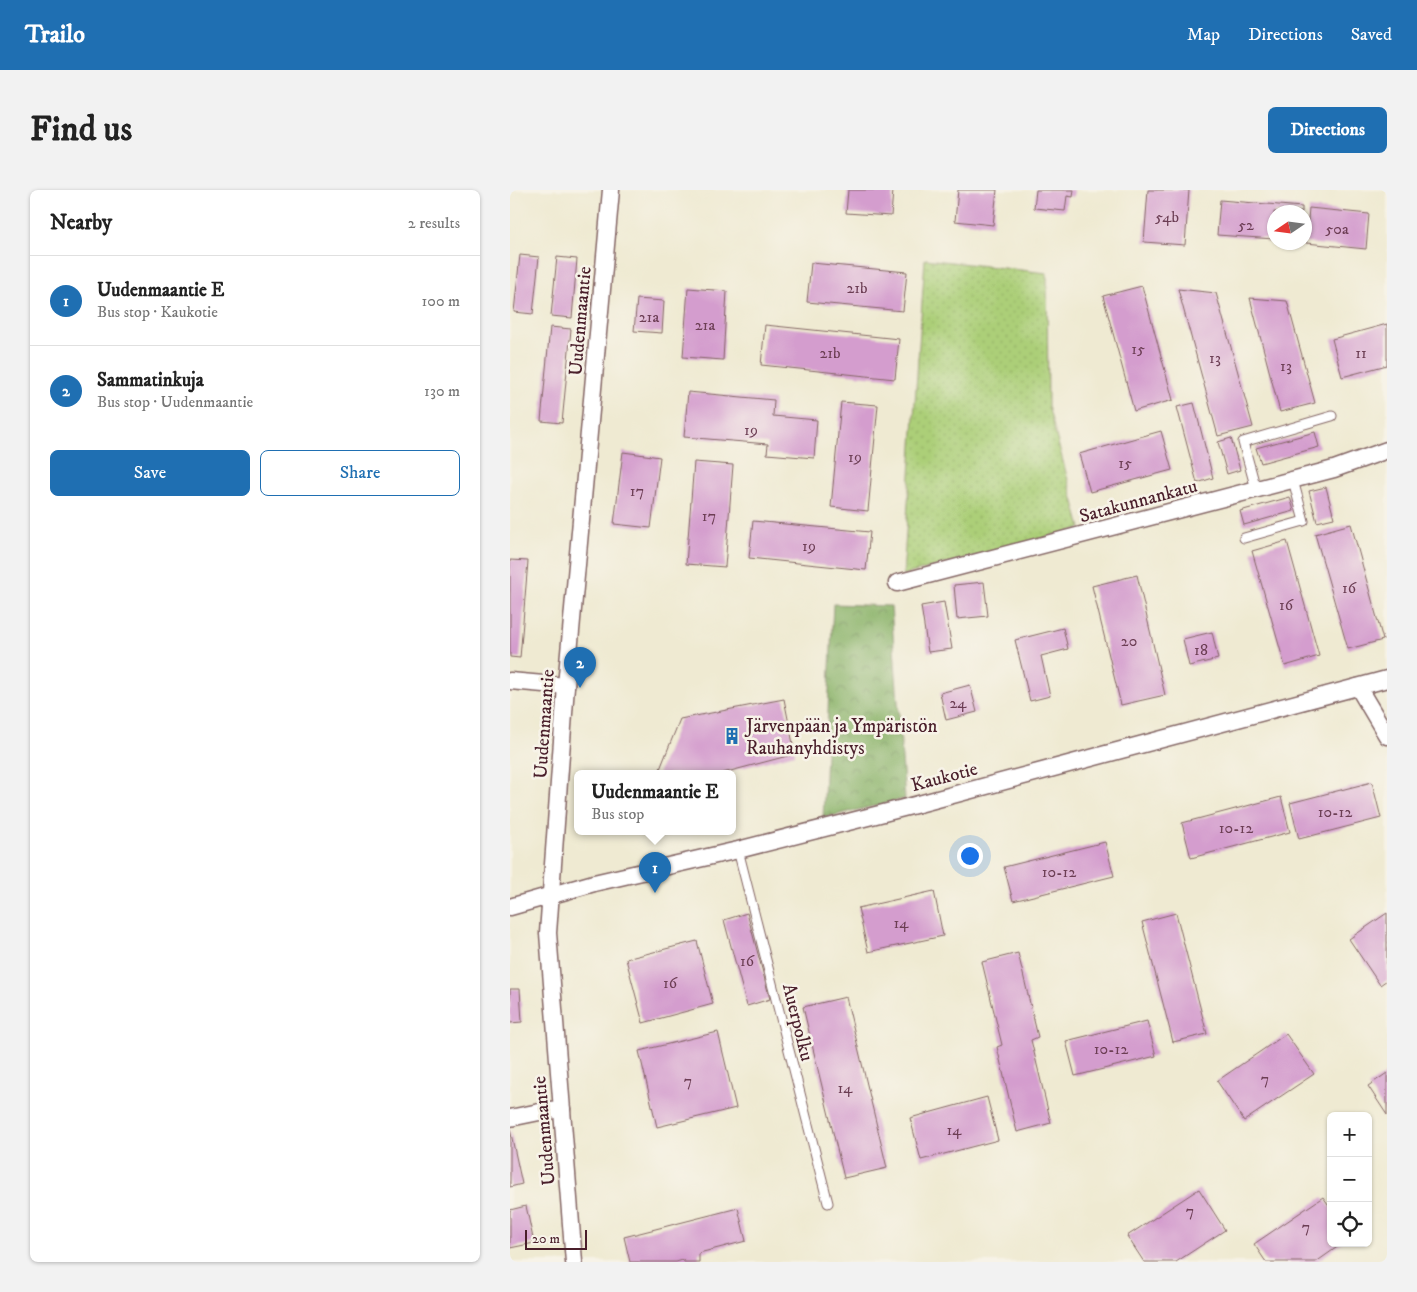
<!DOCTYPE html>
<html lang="en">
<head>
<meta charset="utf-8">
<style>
  body { margin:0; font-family:"IM FELL DW Pica",serif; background:#f2f2f2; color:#222 }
  .controls { position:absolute; right:15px; bottom:15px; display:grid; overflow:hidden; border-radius:8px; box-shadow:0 1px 4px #0004 }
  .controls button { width:45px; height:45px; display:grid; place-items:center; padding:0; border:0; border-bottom:1px solid #e0e0e0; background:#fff; color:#222; font:25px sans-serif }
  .compass { position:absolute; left:757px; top:15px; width:45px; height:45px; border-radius:50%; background:#fff; box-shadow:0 1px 4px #0004; rotate:257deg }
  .scale { position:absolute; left:15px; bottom:12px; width:62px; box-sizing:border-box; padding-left:5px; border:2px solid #4a1f2b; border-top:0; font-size:14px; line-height:18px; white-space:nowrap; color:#4a1f2b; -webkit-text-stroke:4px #f7f3e8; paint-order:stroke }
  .you { position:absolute; left:459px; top:665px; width:18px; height:18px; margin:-12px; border:4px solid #fff; border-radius:50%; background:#1a73e8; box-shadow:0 0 0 8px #1a73e833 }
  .badge { display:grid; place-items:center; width:32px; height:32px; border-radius:50%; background:#1f6fb2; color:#fff; font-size:16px; font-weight:700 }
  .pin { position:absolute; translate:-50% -41px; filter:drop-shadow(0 1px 2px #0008) }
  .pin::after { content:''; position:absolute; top:26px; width:18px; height:15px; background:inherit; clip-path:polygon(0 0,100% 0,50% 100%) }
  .popup { position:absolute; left:64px; top:580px; width:162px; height:65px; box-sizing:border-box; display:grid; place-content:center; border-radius:8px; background:#fff; filter:drop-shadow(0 1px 4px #0005); font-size:16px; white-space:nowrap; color:#767676 }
  .popup b { font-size:19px; color:#222 }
  .popup::after { content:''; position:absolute; left:50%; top:100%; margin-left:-10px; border:10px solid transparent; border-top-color:#fff }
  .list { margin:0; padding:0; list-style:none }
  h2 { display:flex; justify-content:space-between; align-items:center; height:65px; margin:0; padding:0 20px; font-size:21px }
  h2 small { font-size:16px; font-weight:400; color:#767676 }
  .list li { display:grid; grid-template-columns:32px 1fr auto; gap:15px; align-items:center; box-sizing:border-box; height:90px; padding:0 20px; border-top:1px solid #e0e0e0 }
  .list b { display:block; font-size:19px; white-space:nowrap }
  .list p { margin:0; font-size:16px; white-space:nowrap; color:#767676 }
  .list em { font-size:16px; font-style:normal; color:#767676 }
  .actions { display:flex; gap:10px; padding:15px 20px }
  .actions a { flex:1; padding:11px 0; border:1px solid #1f6fb2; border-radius:8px; text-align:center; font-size:18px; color:#1f6fb2 }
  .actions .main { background:#1f6fb2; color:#fff }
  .icon { flex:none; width:28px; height:28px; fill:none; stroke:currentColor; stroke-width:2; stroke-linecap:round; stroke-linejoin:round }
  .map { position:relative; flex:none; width:877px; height:1072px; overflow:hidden; border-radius:8px }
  header { display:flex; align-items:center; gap:30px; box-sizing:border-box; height:70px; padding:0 25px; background:#1f6fb2; color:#fff }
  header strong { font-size:24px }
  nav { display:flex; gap:28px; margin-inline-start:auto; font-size:18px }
  .intro { display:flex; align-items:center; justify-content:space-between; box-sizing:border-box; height:120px; padding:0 30px }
  h1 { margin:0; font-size:35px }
  .button { padding:12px 22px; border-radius:8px; background:#1f6fb2; color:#fff; font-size:18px; font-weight:700 }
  main { display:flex; gap:30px; padding:0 30px }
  aside { flex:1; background:#fff; border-radius:8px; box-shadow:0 1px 4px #0004 }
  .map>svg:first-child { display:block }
</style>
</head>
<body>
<header>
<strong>Trailo</strong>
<nav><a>Map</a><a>Directions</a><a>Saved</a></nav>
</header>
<div class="intro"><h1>Find us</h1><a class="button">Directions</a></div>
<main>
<aside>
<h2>Nearby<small>2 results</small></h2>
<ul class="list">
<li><span class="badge">1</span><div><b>Uudenmaantie E</b><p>Bus stop · Kaukotie</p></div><em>100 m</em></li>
<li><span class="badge">2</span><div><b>Sammatinkuja</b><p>Bus stop · Uudenmaantie</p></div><em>130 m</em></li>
</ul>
<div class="actions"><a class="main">Save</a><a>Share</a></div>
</aside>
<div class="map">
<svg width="877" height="1072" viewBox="0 0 877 1072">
  <defs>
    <pattern id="forest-crowns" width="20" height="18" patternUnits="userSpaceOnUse" patternTransform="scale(1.25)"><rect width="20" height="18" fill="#89b268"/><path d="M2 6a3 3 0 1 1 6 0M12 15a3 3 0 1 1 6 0" fill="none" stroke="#729056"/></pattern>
    <pattern id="park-dots" width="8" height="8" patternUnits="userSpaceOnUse" patternTransform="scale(1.25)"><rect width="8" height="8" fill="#accf78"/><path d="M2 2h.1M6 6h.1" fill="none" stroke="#96b168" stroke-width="1.8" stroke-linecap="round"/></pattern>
  </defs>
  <rect width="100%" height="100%" fill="#f7f3e8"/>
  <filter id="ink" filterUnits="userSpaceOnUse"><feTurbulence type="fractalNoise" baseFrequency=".02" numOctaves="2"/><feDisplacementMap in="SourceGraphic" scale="10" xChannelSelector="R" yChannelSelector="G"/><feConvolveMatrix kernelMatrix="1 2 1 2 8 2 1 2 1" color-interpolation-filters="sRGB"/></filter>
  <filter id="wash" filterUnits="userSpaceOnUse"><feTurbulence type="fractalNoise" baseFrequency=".0096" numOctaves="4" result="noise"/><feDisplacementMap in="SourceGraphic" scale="20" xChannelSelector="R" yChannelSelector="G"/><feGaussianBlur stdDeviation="1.12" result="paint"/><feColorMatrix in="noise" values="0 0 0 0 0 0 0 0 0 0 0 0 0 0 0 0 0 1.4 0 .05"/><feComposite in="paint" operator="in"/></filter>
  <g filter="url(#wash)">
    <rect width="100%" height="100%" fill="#efead2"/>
    <polygon fill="url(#forest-crowns)" stroke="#6a684a" points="323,414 381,416 395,609 313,628"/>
    <polygon fill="url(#park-dots)" stroke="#7b7752" points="415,69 537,83 538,216 571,338 393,385"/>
    <g id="blocks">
      <g fill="#d49dce">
        <polygon points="338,0 383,0 381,26 336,23"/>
        <polygon points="448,0 487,0 483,35 445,31"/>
        <polygon points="526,0 564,0 563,7 557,6 555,21 524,18"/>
        <polygon points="638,0 679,0 675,55 634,52"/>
        <polygon points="710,10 792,17 792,22 764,22 764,49 707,45"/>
        <polygon points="799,18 859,24 856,59 796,53"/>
        <polygon points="10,65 29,67 23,124 4,122"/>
        <polygon points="47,67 67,69 62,128 41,126"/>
        <polygon points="301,73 397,82 393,121 297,112"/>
        <polygon points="632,96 663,210 624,221 593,106"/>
        <polygon points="178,98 217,101 213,170 173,167"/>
        <polygon points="668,99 706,103 743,237 708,246"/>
        <polygon points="740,108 777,111 805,213 770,222"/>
        <polygon points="127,109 154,111 152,143 124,141"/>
        <polygon points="877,134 877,175 832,187 822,149"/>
        <polygon points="255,135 389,149 385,189 251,175"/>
        <polygon points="40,137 61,139 52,233 31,231"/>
        <polygon points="178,202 264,210 263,226 307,230 304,268 257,264 258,254 174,247"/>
        <polygon points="331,212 368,215 358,321 321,317"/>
        <polygon points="684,213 703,288 687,293 667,217"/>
        <polygon points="651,241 662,280 580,302 569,264"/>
        <polygon points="805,242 809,257 751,273 746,258"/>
        <polygon points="721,248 730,280 717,284 708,252"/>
        <polygon points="113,262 150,267 141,338 104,334"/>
        <polygon points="184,272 223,275 215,377 176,374"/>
        <polygon points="816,297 824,328 807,332 799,301"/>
        <polygon points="780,307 784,321 734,335 730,321"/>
        <polygon points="243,331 360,342 356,380 239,368"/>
        <polygon points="841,334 873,450 838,459 805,344"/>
        <polygon points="777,351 809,466 775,476 742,361"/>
        <polygon points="0,370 18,371 10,468 0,467"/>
        <polygon points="627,385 655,505 611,515 582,396"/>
        <polygon points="474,392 478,426 447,429 444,395"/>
        <polygon points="434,412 442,459 418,462 411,416"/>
        <polygon points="553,438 558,459 531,466 540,506 520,511 505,450"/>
        <polygon points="702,442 708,469 679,476 673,449"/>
        <polygon points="460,495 467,522 436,530 430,503"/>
        <polygon points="274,509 285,564 209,584 148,584 170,529"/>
        <polygon points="862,592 871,628 789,649 780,613"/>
        <polygon points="771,607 780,642 681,668 672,633"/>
        <polygon points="595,652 604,686 503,711 494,677"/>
        <polygon points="424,701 433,746 358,762 348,718"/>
        <polygon points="237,723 260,809 237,816 214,730"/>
        <polygon points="666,723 697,844 663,852 632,732"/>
        <polygon points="877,723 877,790 870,795 839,749"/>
        <polygon points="187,751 203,814 133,833 116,769"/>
        <polygon points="508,763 528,847 521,850 541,933 507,942 487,857 492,855 472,772"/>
        <polygon points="0,799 10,799 12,832 0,833"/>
        <polygon points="336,807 377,978 334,988 293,817"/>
        <polygon points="637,831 646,866 565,886 556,851"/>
        <polygon points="208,842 226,918 147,937 129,861"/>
        <polygon points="776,844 804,884 734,931 707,891"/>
        <polygon points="877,883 877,925 858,896"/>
        <polygon points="477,907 488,950 411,970 400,928"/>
        <polygon points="0,939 12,994 0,997"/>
        <polygon points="689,999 715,1040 666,1072 634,1072 617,1046"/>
        <polygon points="813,1007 821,1018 821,1053 833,1053 806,1072 756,1072 744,1054"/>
        <polygon points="16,1016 24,1053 0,1058 0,1020"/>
        <polygon points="228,1018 236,1051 189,1063 189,1072 174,1072 173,1070 166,1072 120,1072 114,1047"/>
      </g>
    </g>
  </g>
  <g filter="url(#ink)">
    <use href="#blocks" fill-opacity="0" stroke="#846665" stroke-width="1"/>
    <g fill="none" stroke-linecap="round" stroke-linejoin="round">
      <g stroke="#846665" stroke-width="11">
        <g id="lane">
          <polyline points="746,299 733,252 822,226"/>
          <polyline points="734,348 794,331 783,290"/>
          <polyline points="228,660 318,1013"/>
        </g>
      </g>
      <g stroke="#846665" stroke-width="19">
        <g id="street">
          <polyline points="387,393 824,279 877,260"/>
          <polyline points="0,491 56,496"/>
          <polyline points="848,497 877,546"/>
          <polyline points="0,717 84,693 228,660 405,615 877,489"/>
          <polyline points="0,928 39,920 52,919"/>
          <polyline points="64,1072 38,743 56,496 101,0"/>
        </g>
      </g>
      <use href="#lane" stroke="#fff" stroke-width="9"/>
      <use href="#street" stroke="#fff" stroke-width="16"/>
    </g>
  </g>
  <defs>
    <g id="building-bare" transform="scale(1.35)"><path d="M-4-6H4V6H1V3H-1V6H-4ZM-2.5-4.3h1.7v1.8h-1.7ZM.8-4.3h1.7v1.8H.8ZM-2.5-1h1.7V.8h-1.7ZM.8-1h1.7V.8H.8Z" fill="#1f6fb2" stroke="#f7f3e8" stroke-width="2.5" paint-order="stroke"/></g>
  </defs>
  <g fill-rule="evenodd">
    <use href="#building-bare" x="222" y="546"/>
  </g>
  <g text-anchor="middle" stroke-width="5" stroke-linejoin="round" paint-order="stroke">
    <g font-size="16" fill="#6c3e54">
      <text x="657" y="32">54b</text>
      <text x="736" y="40">52</text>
      <text x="827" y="44">50a</text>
      <text x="347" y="103">21b</text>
      <text x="139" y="132">21a</text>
      <text x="195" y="140">21a</text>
      <text x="628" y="164">15</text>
      <text x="320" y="168">21b</text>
      <text x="851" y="168">11</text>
      <text x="705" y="173">13</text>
      <text x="776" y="181">13</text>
      <text x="241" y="245">19</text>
      <text x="345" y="272">19</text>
      <text x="615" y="278">15</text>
      <text x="127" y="306">17</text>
      <text x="199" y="331">17</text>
      <text x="299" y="361">19</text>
      <text x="839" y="403">16</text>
      <text x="776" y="420">16</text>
      <text x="619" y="456">20</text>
      <text x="691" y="465">18</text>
      <text x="448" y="518">24</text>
      <text x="825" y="627">10-12</text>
      <text x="726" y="643">10-12</text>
      <text x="549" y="687">10-12</text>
      <text x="391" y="738">14</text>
      <text x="237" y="776">16</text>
      <text x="160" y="798">16</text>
      <text x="601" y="864">10-12</text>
      <text x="755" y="894">7</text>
      <text x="178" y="896">7</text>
      <text x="335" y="903">14</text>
      <text x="444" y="945">14</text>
      <text x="680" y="1026">7</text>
      <text x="796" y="1042">7</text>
    </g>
    <g font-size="19" fill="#4a1f2b" stroke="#f7f3e8">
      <text transform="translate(69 131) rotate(-85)" y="7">Uudenmaantie</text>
      <text transform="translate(628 310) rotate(-15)" y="7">Satakunnankatu</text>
      <text transform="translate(33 534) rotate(-86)" y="7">Uudenmaantie</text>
      <text transform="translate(434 586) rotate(-15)" y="7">Kaukotie</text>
      <text transform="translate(289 832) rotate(76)" y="7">Auerpolku</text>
      <text transform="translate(33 941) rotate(-95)" y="7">Uudenmaantie</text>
    </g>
    <g font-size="19" fill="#4a1f2b" stroke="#f7f3e8" text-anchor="start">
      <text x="236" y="542">Järvenpään ja Ympäristön<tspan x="236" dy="22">Rauhanyhdistys</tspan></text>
    </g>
  </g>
</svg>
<div class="controls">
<button>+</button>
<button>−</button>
<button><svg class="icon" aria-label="locate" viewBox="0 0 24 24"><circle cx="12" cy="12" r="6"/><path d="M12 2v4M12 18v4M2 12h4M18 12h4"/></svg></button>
</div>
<svg class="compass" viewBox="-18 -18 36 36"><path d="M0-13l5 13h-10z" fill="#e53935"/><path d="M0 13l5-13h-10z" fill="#767676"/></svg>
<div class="scale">20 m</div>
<div class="you"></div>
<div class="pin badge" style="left:145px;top:703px">1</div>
<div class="popup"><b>Uudenmaantie E</b>Bus stop</div>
<div class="pin badge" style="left:70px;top:498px">2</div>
</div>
</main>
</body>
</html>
